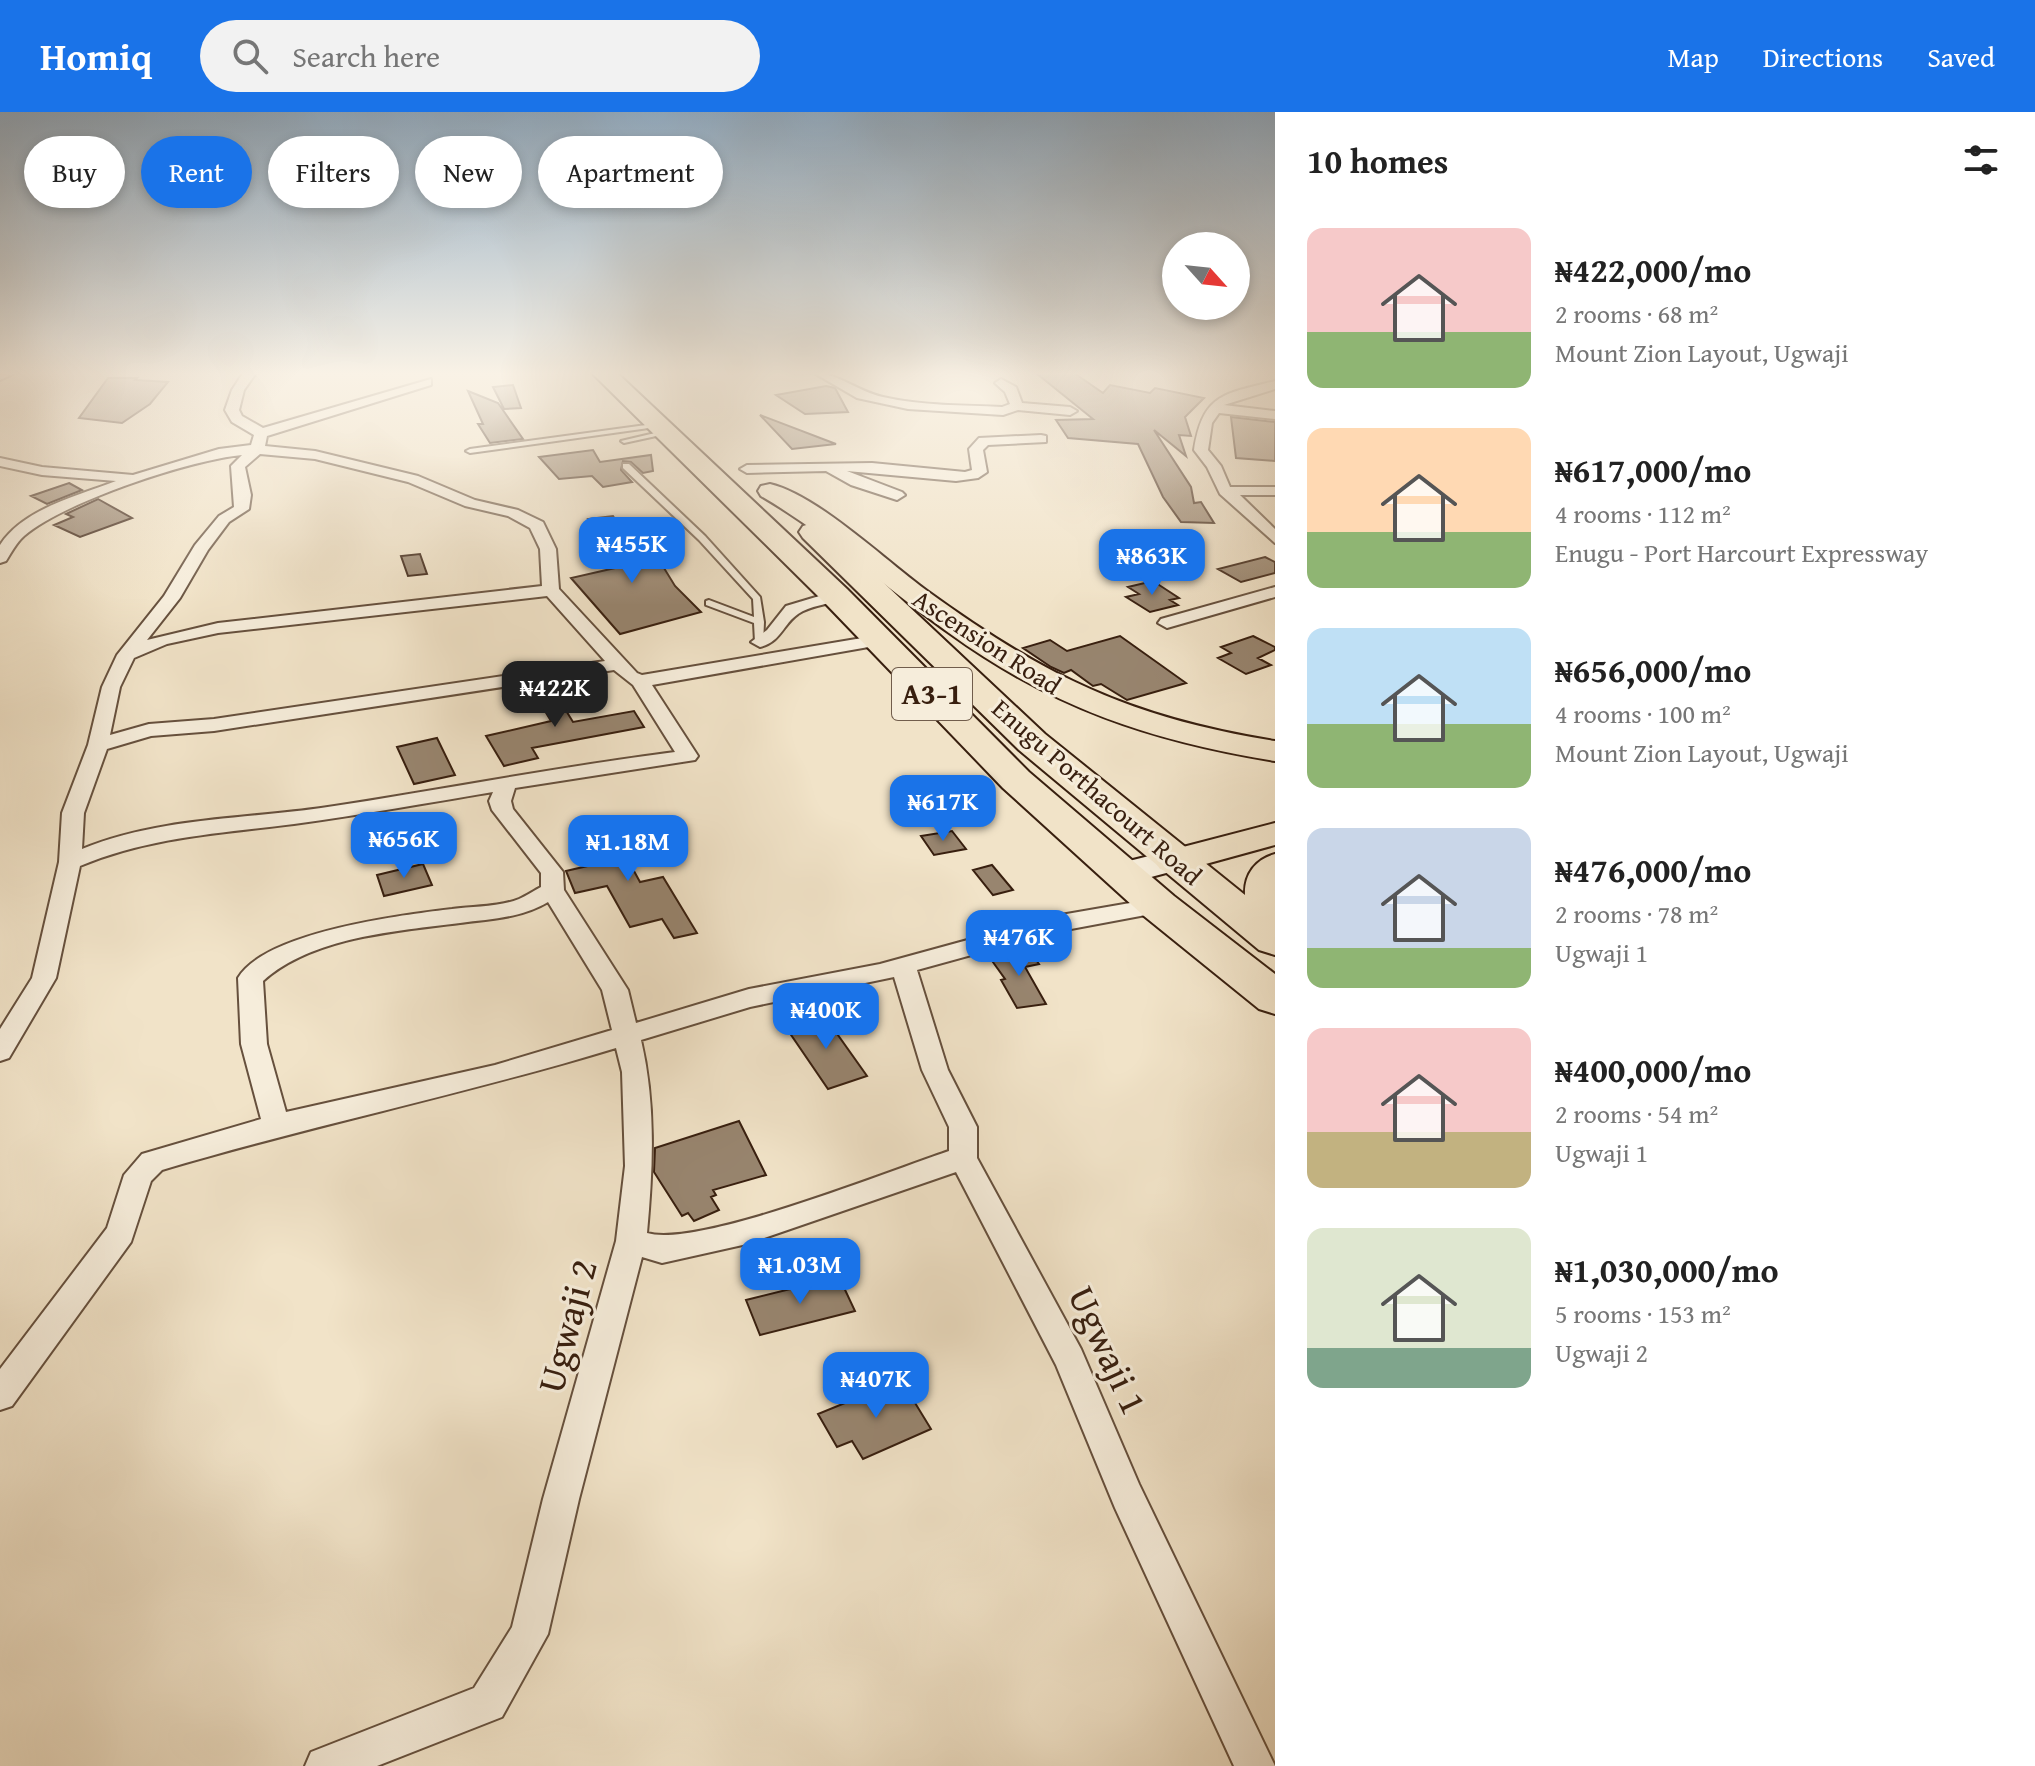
<!DOCTYPE html>
<meta charset="utf-8">
<style>
:root{--surface:#fff;--page:#f2f2f2;--text:#222;--muted:#767676;--accent:#1a73e8}
body{margin:0;font-family:"Gentium Book Plus",serif;background:var(--page);color:var(--text);height:100vh;display:flex;flex-direction:column;font-size:30px;white-space:nowrap}
*{box-sizing:border-box;margin:0}
p{font-size:26px;color:var(--muted)}
.icon{flex:none;width:44px;height:44px;fill:none;stroke:currentColor;stroke-width:2;stroke-linecap:round;stroke-linejoin:round}
.map{position:relative;flex:1;overflow:hidden}
.drawer{display:flex;flex-direction:column;background:var(--surface);width:760px}
.drawer>*{flex:none}
.hud{position:absolute;left:24px;top:24px;width:760px;height:72px;display:flex;gap:16px}
.needle{width:52px;rotate:117deg}
.fabs{position:absolute;left:1162px;top:120px;display:grid;gap:16px}
.fabs a{display:grid;place-items:center;width:88px;height:88px;border-radius:50%;background:var(--surface);box-shadow:0 4px 12px #0003;font-size:40px}
.price{position:absolute;translate:-50% -68px;padding:0 18px;border-radius:16px;background:var(--accent);color:#fff;font-size:26px;line-height:52px;filter:drop-shadow(0 2px 4px #0008)}
.price::after{content:'';position:absolute;left:50%;top:48px;width:24px;height:18px;margin-left:-12px;background:inherit;clip-path:polygon(0 0,100% 0,50% 100%)}
.price.active{background:#222;color:#fff}
ul{padding:0;list-style:none}
li{display:flex;align-items:center;gap:24px;height:200px;padding:0 32px}
li span{display:grid;place-items:center;flex:none;width:224px;height:160px;border-radius:16px;color:#555}
li>.icon{margin-inline-start:auto}
span .icon{width:96px;height:96px;fill:#fffc;stroke-width:1}
li b{font-size:34px}
h2{display:flex;justify-content:space-between;align-items:center;height:96px;padding:0 32px;font-size:34px}
.tag{padding:0 28px;border-radius:36px;background:var(--surface);box-shadow:0 4px 12px #0003;font-size:28px;line-height:72px}
.tag.active{background:var(--accent);color:#fff}
header{display:flex;align-items:center;gap:48px;box-sizing:border-box;height:112px;padding:0 40px;background:var(--accent);color:#fff}
header strong{font-size:38px}
nav{display:flex;gap:44px;margin-inline-start:auto;font-size:28px}
.search{width:560px;height:72px;background:var(--page);display:flex;align-items:center;gap:20px;box-sizing:border-box;padding:0 28px;border-radius:44px;color:var(--muted);font-size:30px}
main{display:flex;flex:1;min-height:0}
.map>svg:first-child{display:block}
.building{fill:#98856f;stroke:#381f0f;stroke-width:2}
.lines{fill:none;stroke-linecap:round;stroke-linejoin:round}
.lane-casing{stroke:#66503d;stroke-width:4}
.street-casing{stroke:#66503d;stroke-width:4}
.secondary-casing{stroke:#381f0f;stroke-width:4}
.primary-casing{stroke:#381f0f;stroke-width:4}
.highway-casing{stroke:#381f0f;stroke-width:4}
.lane{fill:#f6eddb;fill-rule:evenodd}
.street{fill:#f6eddb;fill-rule:evenodd}
.secondary{fill:#f6eddb;fill-rule:evenodd}
.primary{fill:#f1e3c8;fill-rule:evenodd}
.highway{fill:#f1e3c8;fill-rule:evenodd}
.labels{text-anchor:middle;stroke-width:6;stroke-linejoin:round;paint-order:stroke}
.far-street-label{font-size:26px;fill:#381f0f;stroke:#f6eddb}
.shield{fill:#f6eddb;stroke:#715d4c;stroke-width:2}
.shield-label{font-size:30px;font-weight:bold;fill:#381f0f}
.near-street-label{font-size:38px;fill:#381f0f;stroke:#f6eddb}
</style>
<header>
<strong>Homiq</strong>
<div class="search"><svg class="icon" aria-label="search" viewBox="0 0 24 24"><circle cx="10" cy="10" r="6"/><path d="M15 15l6 6"/></svg>Search here</div>
<nav><a>Map</a><a>Directions</a><a>Saved</a></nav>
</header>
<main>
<div class="map">
<svg width="1275" height="1654" viewBox="0 0 1275 1654">
<rect width="100%" height="100%" fill="#f1e3c8"/>
<filter id="stains"><feTurbulence type="fractalNoise" baseFrequency=".0025" numOctaves="4"/><feColorMatrix values="0 0 0 0 .2 0 0 0 0 .09 0 0 0 0 .02 0 0 0 .5 -.17"/></filter>
<radialGradient id="worn" r=".72"><stop offset=".6" stop-color="#630" stop-opacity="0"/><stop offset="1" stop-color="#630" stop-opacity=".3"/></radialGradient>
<path class="building" d="M1036,261H1074L1103,281L1110,273L1150,281L1155,276L1204,286L1185,305L1191,324L1179,323L1186,344L1154,318L1191,375L1194,391L1201,390L1214,411L1181,410L1163,385L1138,332L1068,326L1056,308L1093,307Z
M108,266H137L135,268L168,270L150,292L122,311L79,306Z
M513,273L521,296L504,297L493,275Z
M826,274L835,276L848,300L805,302L776,283Z
M468,279L498,291L523,327L490,331L478,312H483Z
M760,303L836,332L792,337Z
M1231,305L1275,310V349L1236,346Z
M593,338L600,350L651,343L653,359L643,361L631,350L623,349L621,358L632,370L603,375L592,364L559,367L539,345Z
M69,371L82,378L47,392L31,384Z
M98,387L132,406L80,425L54,413L73,405L66,402Z
M613,404L639,445L656,443L675,474L701,500L620,522L571,466L615,456L588,407Z
M420,442L427,462L408,464L401,444Z
M1265,445L1275,450V461L1241,470L1218,457Z
M1153,469L1179,486L1170,488L1178,493L1150,500L1126,485L1139,482L1128,475Z
M1120,524L1186,571L1127,588L1101,572L1093,574L1071,558L1064,561L1051,555L1023,536L1050,528L1067,539Z
M1253,524L1275,535V538L1258,546L1271,553L1246,562L1218,546L1231,541L1221,535Z
M549,571L573,610L634,599L644,615L532,636L538,646L504,654L486,624L551,609L530,574Z
M437,626L455,663L414,672L397,635Z
M623,713L638,735L623,739L640,770L663,765L697,821L674,826L662,807L630,815L607,774L575,781L566,759L596,752L578,725Z
M952,719L966,737L934,743L921,724Z
M423,752L432,773L384,784L377,763Z
M992,753L1013,778L993,783L973,758Z
M1028,837L1039,852L1025,855L1046,892L1017,896L1001,868L1005,867L990,846Z
M823,902L867,964L828,977L785,914Z
M739,1009L766,1063L713,1078L716,1083L711,1085L719,1098L694,1109L688,1101L682,1104L654,1060L655,1036Z
M839,1165L855,1199L760,1223L746,1188Z
M901,1268L931,1317L863,1347L852,1329L837,1335L818,1302Z"/>
<g class="lines">
<defs>
<path id="lane" d="M661,311L663,312V314L470,341L466,339L470,337Z
M668,318L671,320L670,321L624,331L621,329Z
M623,352H629L705,424L760,485L764,510L763,532L760,533L755,530L754,511L706,493V489L709,488L754,505L753,487L699,428L623,356Z"/>
<path id="street" d="M0,261H15L0,268Z
M243,261H256L244,278L239,298L242,304L263,316L431,267V273L267,324L265,334L315,339L418,364L475,388L518,398L543,410L556,437L559,477L637,561L642,563L880,523L889,528L880,533L652,573L698,644L695,648L515,676L511,689L513,697L563,760L564,778L628,878L636,911L749,877L880,852L1055,804L1159,786L1167,789L1171,794L1167,799L1055,820L917,858L948,958L977,1015V1046L1081,1237L1139,1372L1275,1654H1234L1115,1396L1056,1253L956,1060L747,1132L662,1151L642,1145L579,1387L548,1522L502,1605L377,1654H305L311,1640L474,1576L512,1515L543,1387L616,1129L625,1054L622,960L616,936C466,982 312,1013 162,1058L151,1069L131,1130L12,1294L0,1298V1257L107,1116L124,1063L142,1042L261,1007L241,932L238,866C265,820 401,803 452,797C473,794 499,795 519,787C526,784 533,779 541,775V761L492,698L489,689L493,680C427,691 361,703 294,712C222,721 149,725 80,754L56,866L9,946L0,949V917L32,866L59,750L62,701L88,633L102,575L117,543L164,484L195,433L219,404L234,395L231,354L242,343C189,348 64,390 24,424C16,431 11,441 6,449L0,451V433C23,397 77,384 116,369L42,363L0,354V346L42,355L133,363L219,337L251,333L254,323L232,310L225,298L232,278ZM260,342L315,347L408,370L465,394L508,404L530,416L540,437L542,474L218,511L147,528L180,486L208,438L229,410L249,397L251,383L245,355ZM547,484L605,549L214,607L149,612L110,623L120,575L134,546L167,532L218,521ZM614,558L633,573L675,640C556,655 441,678 321,696C243,707 157,706 82,737L84,701L107,637L151,624L214,619ZM548,790L602,878L612,918L495,953L286,1000L267,932L263,869C312,825 396,819 460,811C491,807 521,806 548,790ZM894,865L922,958L949,1015V1039C889,1059 698,1136 647,1121C653,1056 656,992 641,928L750,895Z
M814,261C838,261 859,280 883,285C922,294 963,293 1002,295L1010,292L1005,280L995,271L1001,267L1016,275L1022,291L1070,295L1077,299L1070,303L1018,298L1003,303L908,297L857,286Z
M1275,269V277L1224,293L1275,299V307L1219,301L1212,311L1208,338L1221,354L1230,375H1275V383H1240L1275,417V431L1220,382L1207,355L1194,338C1203,282 1223,282 1275,269Z
M1041,323L1046,324V330L988,333L983,338L987,360L978,366L956,369L847,359L902,380L905,383L897,388L851,373L826,359L747,361L740,357L747,353L872,351L965,360L972,358L969,337L979,326Z
M1275,475V485L1167,516L1158,511L1161,507Z
M836,479L842,480V488C829,492 809,494 798,502C783,512 781,530 760,535L751,530L767,518L786,494Z"/>
<path id="secondary" d="M1173,738L1185,742L1190,749L1185,756L1121,773L1109,770L1104,762L1109,754Z"/>
<path id="primary" d="M770,372C817,383 885,448 926,478C1044,564 1130,606 1275,629V649C1151,629 1051,595 949,521C886,476 828,423 761,384L758,379L761,374Z
M1275,711V733L1173,761L1160,757L1154,749L1160,741Z"/>
<path id="highway" d="M592,261H617L847,477L1029,660L1174,784L1275,862V902L1259,897L1144,804L1003,676L825,491Z
M813,411L823,414L1045,622L1245,783C1244,762 1256,747 1275,742V843L1259,838L1019,638L803,426L799,420L803,414Z"/>
</defs>
<use href="#lane" class="lane-casing"/>
<use href="#street" class="street-casing"/>
<use href="#secondary" class="secondary-casing"/>
<use href="#primary" class="primary-casing"/>
<use href="#highway" class="highway-casing"/>
<use href="#lane" class="lane"/>
<use href="#street" class="street"/>
<use href="#secondary" class="secondary"/>
<use href="#primary" class="primary"/>
<use href="#highway" class="highway"/>
</g>
<linearGradient id="sky" x2="0" y2="1"><stop stop-color="#92acc2"/><stop offset="0.53" stop-color="#f9f2e6"/><stop offset="1" stop-color="#f9f2e6" stop-opacity="0"/></linearGradient>
<rect width="1275" height="493" fill="url(#sky)"/>
<g class="labels">
<g class="far-street-label">
<text transform="translate(987 530) rotate(33)" y="9">Ascension Road</text>
<text transform="translate(1097 680) rotate(41)" y="9">Enugu Porthacourt Road</text>
</g>
<rect class="shield" x="892" y="556" width="80" height="52" rx="6"/>
<g class="shield-label">
<text x="932" y="592">A3-1</text>
</g>
<g class="near-street-label">
<text transform="translate(567 1214) rotate(-75)" y="13">Ugwaji 2</text>
<text transform="translate(1108 1238) rotate(65)" y="13">Ugwaji 1</text>
</g>
</g>
<rect width="100%" height="100%" filter="url(#stains)"/>
<rect width="100%" height="100%" fill="url(#worn)"/>
</svg>
<div class="fabs">
<a><svg class="needle" viewBox="-14 -14 28 28"><path d="M0-13l5 13h-10z" fill="#e53935"/><path d="M0 13l5-13h-10z" fill="#767676"/></svg></a>
</div>
<b class="price" style="left:632px;top:473px">₦455K</b>
<b class="price" style="left:1152px;top:485px">₦863K</b>
<b class="price active" style="left:555px;top:617px">₦422K</b>
<b class="price" style="left:943px;top:731px">₦617K</b>
<b class="price" style="left:404px;top:768px">₦656K</b>
<b class="price" style="left:628px;top:771px">₦1.18M</b>
<b class="price" style="left:1019px;top:866px">₦476K</b>
<b class="price" style="left:826px;top:939px">₦400K</b>
<b class="price" style="left:800px;top:1194px">₦1.03M</b>
<b class="price" style="left:876px;top:1308px">₦407K</b>
<div class="hud">
<a class="tag">Buy</a>
<a class="tag active">Rent</a>
<a class="tag">Filters</a>
<a class="tag">New</a>
<a class="tag">Apartment</a>
</div>
</div>
<section class="drawer">
<h2>10 homes<svg class="icon" aria-label="filters" viewBox="0 0 24 24"><path d="M4 7h16M4 17h16"/><circle cx="9" cy="7" r="2"/><circle cx="15" cy="17" r="2"/></svg></h2>
<ul>
<li><span style="background:linear-gradient(#f6c9c9 65%,#8fb573 0)"><svg class="icon" aria-label="home" viewBox="0 0 24 24"><path d="M3 11l9-7 9 7M6 9v11h12V9"/></svg></span><div><b>₦422,000/mo</b><p>2 rooms · 68 m²</p><p>Mount Zion Layout, Ugwaji</p></div></li>
<li><span style="background:linear-gradient(#ffd9b3 65%,#8fb573 0)"><svg class="icon" aria-label="home" viewBox="0 0 24 24"><path d="M3 11l9-7 9 7M6 9v11h12V9"/></svg></span><div><b>₦617,000/mo</b><p>4 rooms · 112 m²</p><p>Enugu - Port Harcourt Expressway</p></div></li>
<li><span style="background:linear-gradient(#bfe0f5 60%,#8fb573 0)"><svg class="icon" aria-label="home" viewBox="0 0 24 24"><path d="M3 11l9-7 9 7M6 9v11h12V9"/></svg></span><div><b>₦656,000/mo</b><p>4 rooms · 100 m²</p><p>Mount Zion Layout, Ugwaji</p></div></li>
<li><span style="background:linear-gradient(#c9d6e8 75%,#8fb573 0)"><svg class="icon" aria-label="home" viewBox="0 0 24 24"><path d="M3 11l9-7 9 7M6 9v11h12V9"/></svg></span><div><b>₦476,000/mo</b><p>2 rooms · 78 m²</p><p>Ugwaji 1</p></div></li>
<li><span style="background:linear-gradient(#f6c9c9 65%,#c2b280 0)"><svg class="icon" aria-label="home" viewBox="0 0 24 24"><path d="M3 11l9-7 9 7M6 9v11h12V9"/></svg></span><div><b>₦400,000/mo</b><p>2 rooms · 54 m²</p><p>Ugwaji 1</p></div></li>
<li><span style="background:linear-gradient(#dfe7d0 75%,#7fa58c 0)"><svg class="icon" aria-label="home" viewBox="0 0 24 24"><path d="M3 11l9-7 9 7M6 9v11h12V9"/></svg></span><div><b>₦1,030,000/mo</b><p>5 rooms · 153 m²</p><p>Ugwaji 2</p></div></li>
</ul>
</section>
</main>
